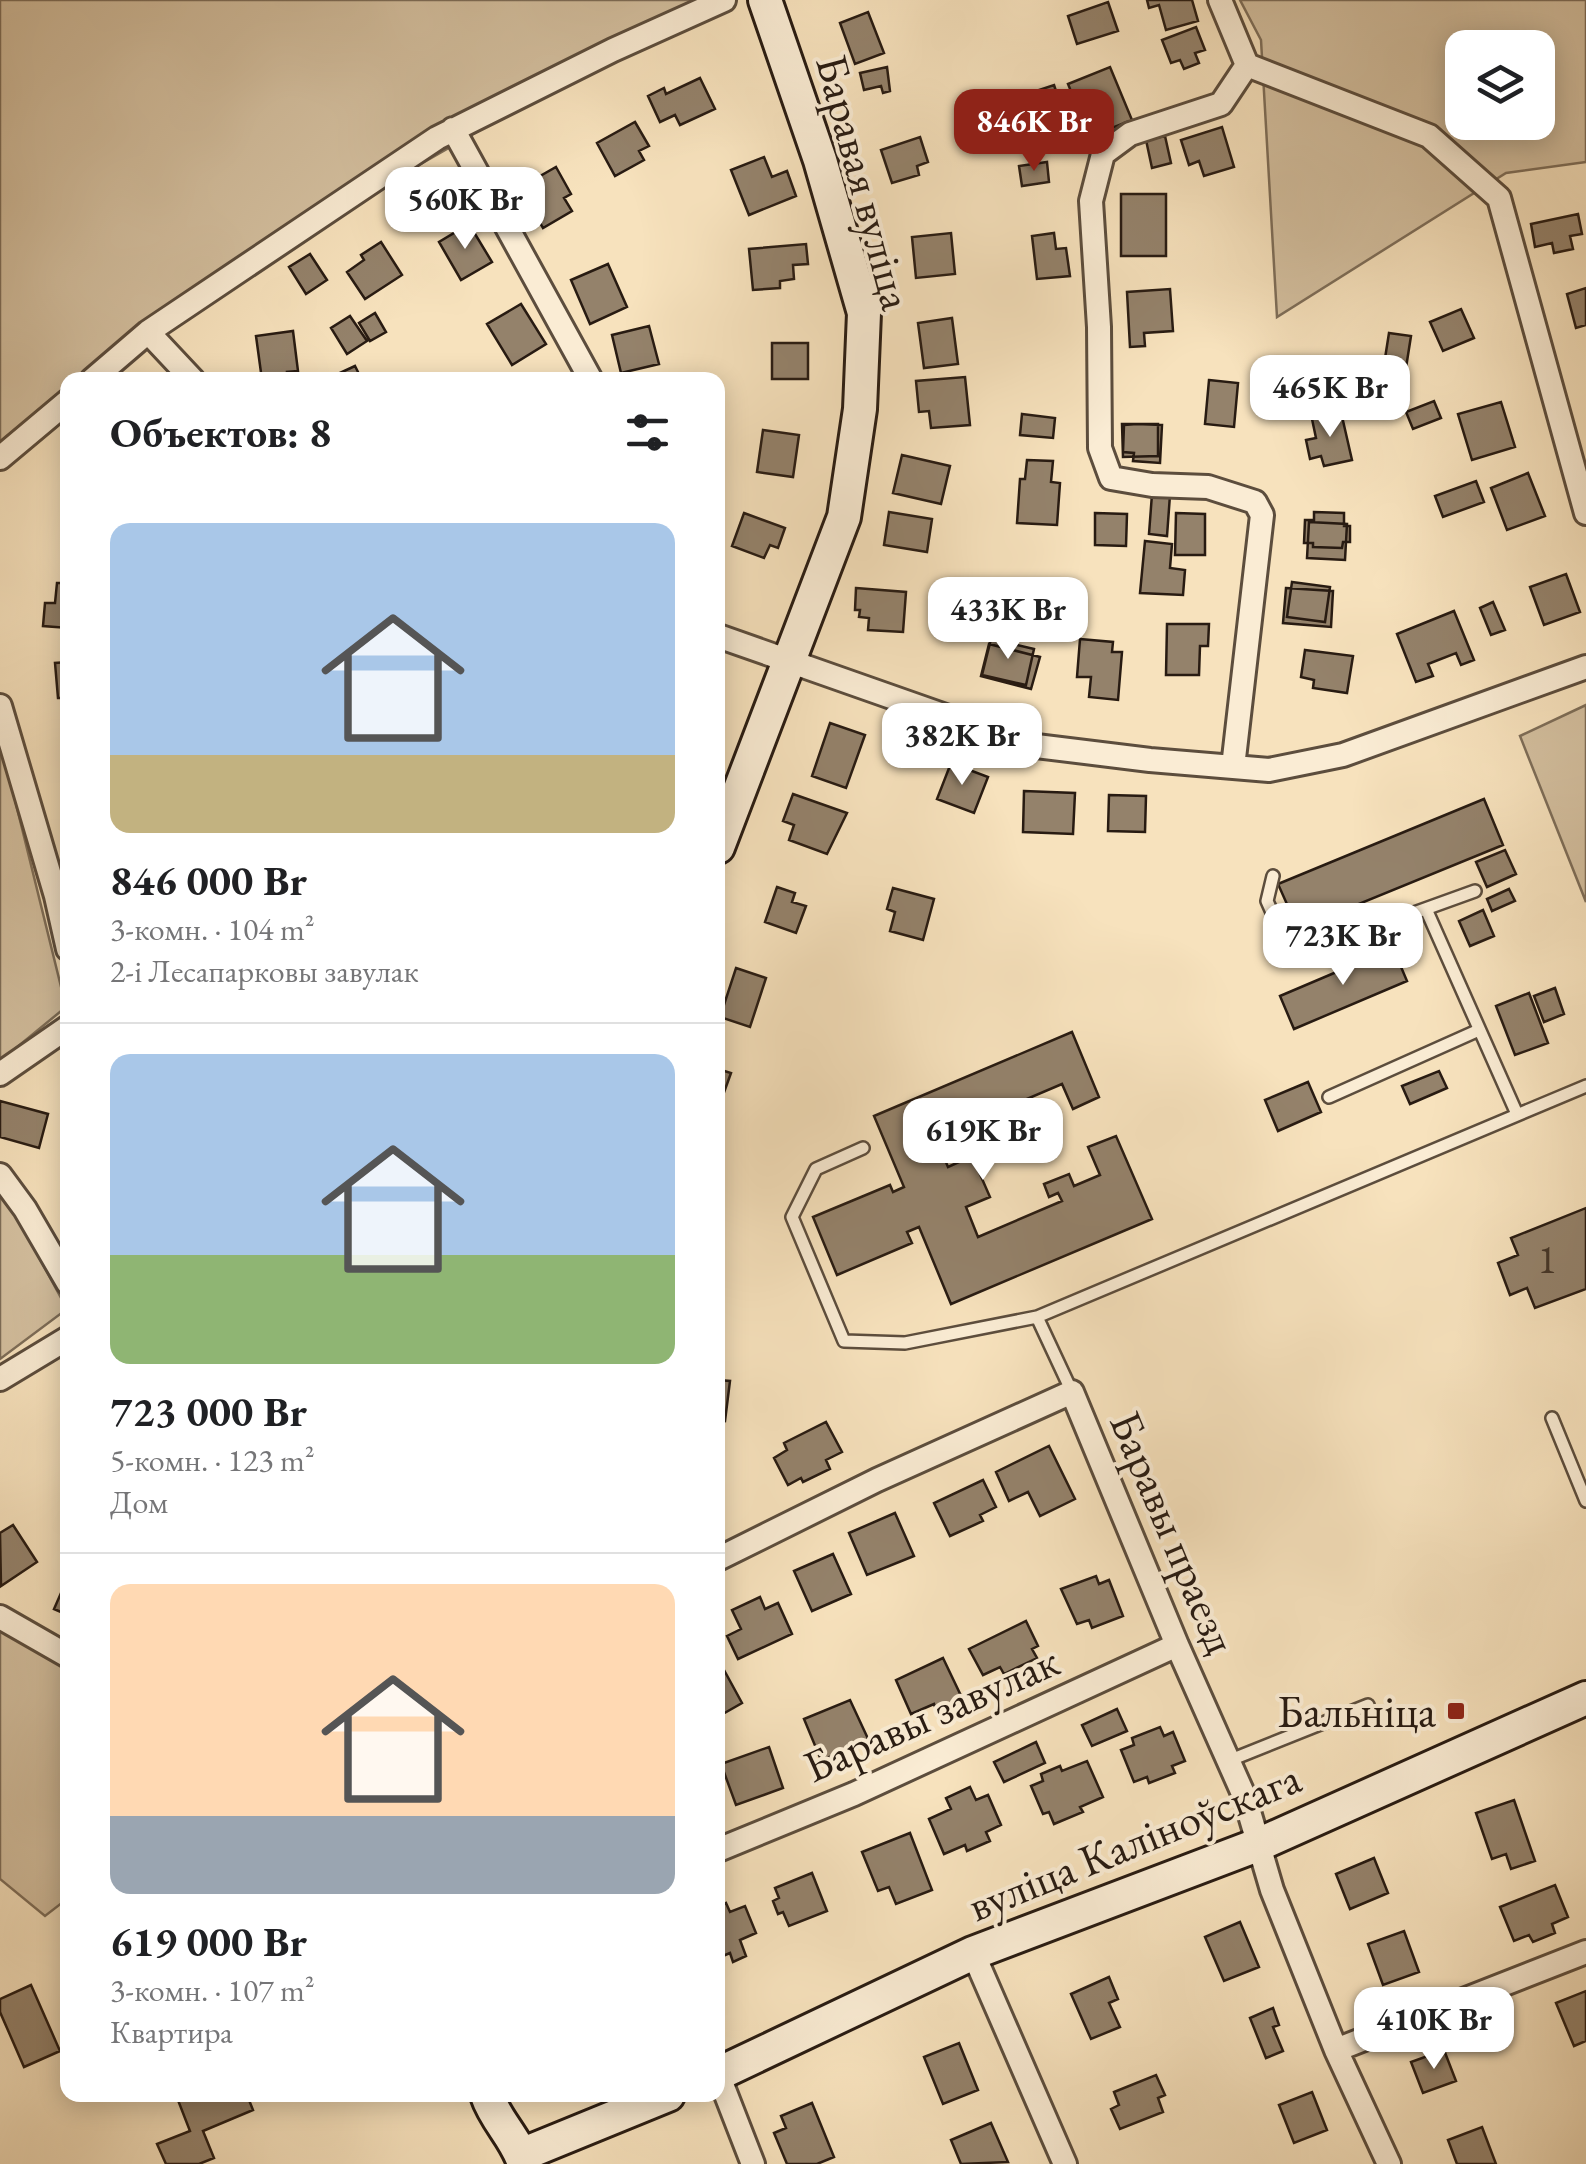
<!DOCTYPE html>
<html lang="ru">
<meta charset="utf-8">
<style>
:root{--surface:#fff;--page:#f2f2f2;--text:#202124;--muted:#757577;--line:#e0e0e0;--accent:#8f2418}
body{margin:0;font-family:"EB Garamond",serif;background:var(--page);color:var(--text);height:100vh;display:flex;flex-direction:column;font-size:38px;white-space:nowrap}
*{box-sizing:border-box;margin:0}
p{font-size:32px;color:var(--muted)}
.icon{flex:none;width:55px;height:55px;fill:none;stroke:currentColor;stroke-width:2;stroke-linecap:round;stroke-linejoin:round}
.map{position:relative;flex:1;overflow:hidden}
.drawer{position:absolute;left:60px;top:372px;width:665px;height:1730px;display:flex;flex-direction:column;background:var(--surface);border-radius:20px;box-shadow:0 5px 25px #0003}
.drawer>*{flex:none}
.buttons{position:absolute;left:1445px;top:30px;display:grid;gap:20px}
.buttons a{display:grid;place-items:center;width:110px;height:110px;border-radius:20px;background:var(--surface);box-shadow:0 5px 25px #0003;font-size:50px}
.price{position:absolute;translate:-50% -85px;padding:0 22px;border-radius:20px;background:#fff;color:#222;font-size:32px;line-height:65px;filter:drop-shadow(0 2px 5px #0008)}
.price::after{content:'';position:absolute;left:50%;top:60px;width:30px;height:22px;margin-left:-15px;background:inherit;clip-path:polygon(0 0,100% 0,50% 100%)}
.price.selected{background:var(--accent);color:#fff}
ul{padding:0;list-style:none}
li{display:grid;align-content:center;gap:20px;height:530px;padding:0 50px}
li+li{border-top:2px solid var(--line)}
li span{display:grid;place-items:center;height:310px;border-radius:20px;color:#555}
li>.icon{margin-inline-start:auto}
span .icon{width:180px;height:180px;fill:#fffc;stroke-width:1}
li b{font-size:42px}
h2{display:flex;justify-content:space-between;align-items:center;height:120px;padding:0 50px;font-size:42px}
.map>svg:first-child{display:block}
.green{fill:#d4c0a0;stroke:#7e6e59;stroke-width:2.5;fill-rule:evenodd}
.building{fill:#94826b;stroke:#281b12;stroke-width:2.5}
.lines{fill:none;stroke-linecap:round;stroke-linejoin:round}
.lane-casing{stroke:#5c4d3d;stroke-width:16}
.street-casing{stroke:#5c4d3d;stroke-width:28}
.secondary-casing{stroke:#281b12;stroke-width:38}
.lane{stroke:#faecd4;stroke-width:11}
.street{stroke:#faecd4;stroke-width:22}
.secondary{stroke:#faecd4;stroke-width:32}
.poi-dot{fill:#8f2418;stroke:#faecd4;stroke-width:4}
.labels{text-anchor:middle;stroke-width:8;stroke-linejoin:round;paint-order:stroke}
.number-label{font-size:40px;fill:#433528}
.street-label{font-size:45px;fill:#281b12;stroke:#faecd4}
.poi-label{font-size:45px;fill:#281b12;stroke:#faecd4;text-anchor:end}
</style>
<div class="map">
<svg width="1586" height="2164" viewBox="0 0 1586 2164">
<rect width="100%" height="100%" fill="#f7e2bd"/>
<filter id="stains"><feTurbulence type="fractalNoise" baseFrequency=".002" numOctaves="4"/><feColorMatrix values="0 0 0 0 .2 0 0 0 0 .09 0 0 0 0 .02 0 0 0 .5 -.17"/></filter>
<radialGradient id="worn" r=".72"><stop offset=".6" stop-color="#630" stop-opacity="0"/><stop offset="1" stop-color="#630" stop-opacity=".3"/></radialGradient>
<path class="green" d="M0,0H707L372,192L99,380H68L67,401L0,448Z
M1240,0H1586V162L1506,173L1277,317L1261,40ZM1462,48H1538V122H1462Z
M1586,705V902L1520,736Z
M0,739L66,1007L0,1061Z
M0,1185L67,1309L0,1359Z
M0,1619L67,1661V1899L45,1916L0,1879Z"/>
<path class="building" d="M1147,0H1192L1198,21L1166,30L1159,5L1149,8Z
M1108,2L1118,31L1077,44L1068,16Z
M868,12L884,53L855,64L840,23Z
M1196,27L1205,50L1195,53L1199,63L1184,69L1180,60L1171,63L1162,40Z
M887,67L890,91L883,93L881,86L864,90L860,73Z
M1110,67L1132,120L1107,130L1101,114L1093,117L1087,102L1077,106L1068,84Z
M700,78L715,109L680,125L675,115L660,122L648,96L664,88L666,94Z
M1054,85L1066,122L1021,136L1009,100Z
M635,122L649,146L639,151L644,160L615,176L597,143Z
M1222,127L1234,167L1204,176L1199,161L1189,165L1181,140Z
M1165,136L1171,163L1152,168L1146,140Z
M920,137L928,162L917,166L919,175L892,183L881,150Z
M764,157L772,177L787,171L796,196L749,215L731,170Z
M1047,162L1049,182L1022,186L1019,166Z
M556,167L571,194L564,198L572,211L543,228L535,214L529,217L514,191Z
M1121,194H1166V256H1121Z
M1578,214L1582,234L1570,236L1573,249L1554,253L1552,243L1535,247L1531,224Z
M469,224L492,262L461,280L439,242Z
M951,233L955,274L916,278L912,237Z
M1054,233L1056,249L1066,248L1070,276L1037,279L1032,236Z
M381,242L402,275L365,299L347,272L364,260L361,255Z
M806,244L808,264L793,265L794,279L780,281V288L753,290L749,249Z
M310,254L327,280L306,294L289,267Z
M608,264L627,307L590,324L571,280Z
M1586,288V325L1576,328L1567,294Z
M1170,289L1173,331L1144,333L1145,346L1130,347L1127,292Z
M521,304L546,344L512,365L487,324Z
M1461,309L1474,338L1443,351L1430,322Z
M375,313L386,332L370,341L359,323Z
M350,316L367,341L347,354L331,328Z
M952,318L958,364L924,368L918,323Z
M649,326L659,364L621,373L612,335Z
M293,331L298,371L287,372L288,380H262L256,336Z
M1389,333L1411,336L1405,374L1383,371Z
M772,343H808V379H772Z
M355,366L362,380H333L331,377Z
M965,377L970,425L931,428L929,411L919,412L916,381Z
M1209,380L1238,383L1234,427L1205,424Z
M1334,382L1370,384L1368,417L1333,416Z
M1434,401L1441,418L1413,429L1406,412Z
M1501,402L1515,447L1472,460L1458,414Z
M1341,412L1352,460L1324,466L1321,456L1310,459L1306,440L1316,438L1312,419Z
M1022,414L1055,418L1053,438L1020,435Z
M1122,424H1158V456L1123,457Z
M1137,424L1162,425L1160,463L1133,461L1134,453L1123,452L1124,425Z
M763,430L799,435L793,477L757,472Z
M902,455L950,466L941,504L893,493Z
M1027,460L1053,461L1051,482L1060,483L1057,525L1017,523L1020,479H1025Z
M1528,473L1545,516L1507,530L1491,488Z
M1476,481L1484,502L1443,517L1435,496Z
M1152,494L1170,495L1167,536L1149,534Z
M889,512L932,519L927,552L884,545Z
M1314,512L1344,513V526H1350V542H1343L1342,548L1313,547V543H1304L1305,520H1314Z
M744,513L785,528L778,548L770,545L764,558L732,546Z
M1095,513L1127,514L1126,546L1095,545Z
M1176,513L1205,514V555H1175Z
M1309,522L1347,524L1345,560L1307,558Z
M1145,541L1172,544L1170,568L1185,570L1183,595L1140,593Z
M1566,574L1580,612L1544,625L1530,587Z
M1292,582L1330,587L1325,622L1287,617Z
M57,583H68V628L43,626L45,603H55Z
M943,585L976,589L972,618L940,614Z
M856,588L906,592L903,632L868,630L869,618L859,617L860,610H855Z
M1286,588L1333,591L1331,627L1283,623Z
M1493,602L1505,630L1491,635L1480,608Z
M1454,611L1474,660L1461,665L1456,653L1428,664L1433,676L1416,682L1397,634Z
M1167,624H1209L1208,646H1200L1199,675H1166Z
M991,639L1034,649L1026,685L982,675Z
M1080,639L1113,642L1112,652H1122L1118,700L1089,697L1091,677H1077Z
M989,644L1040,657L1031,689L981,676Z
M1305,650L1353,656L1347,693L1313,688L1314,680L1301,677Z
M68,662V698H58L55,663Z
M830,723L865,735L846,788L812,776Z
M951,763L988,777L974,813L937,799Z
M1024,791L1075,793L1073,834L1023,832Z
M793,794L847,813L827,854L789,840L794,825L783,821Z
M1109,795L1146,796L1145,832L1108,831Z
M1484,799L1503,845L1298,929L1278,884Z
M1505,850L1516,874L1487,887L1476,862Z
M777,887L795,893L792,902L806,906L796,933L765,922Z
M893,888L934,899L923,940L890,931L895,912L887,909Z
M1509,889L1515,901L1492,911L1487,899Z
M1483,910L1494,936L1470,946L1459,921Z
M1393,948L1407,981L1294,1029L1280,996Z
M736,968L766,978L750,1027L720,1017Z
M1555,988L1564,1014L1544,1022L1534,996Z
M1529,993L1548,1043L1515,1055L1496,1006Z
M1072,1032L1099,1097L1073,1109L1062,1084L936,1138L948,1167L972,1156L990,1197L966,1207L978,1237L1062,1201L1058,1193L1049,1197L1044,1184L1069,1174L1074,1186L1100,1175L1088,1147L1116,1136L1152,1219L951,1304L919,1227L907,1232L912,1243L837,1275L813,1217L890,1185L893,1192L904,1187L874,1116Z
M718,1069L731,1073L718,1109Z
M1439,1071L1447,1088L1410,1104L1402,1086Z
M1308,1082L1321,1112L1278,1131L1265,1100Z
M0,1101L48,1114L39,1148L0,1137Z
M1586,1208V1289L1535,1308L1527,1288L1510,1295L1498,1263L1518,1255L1511,1238Z
M718,1380L730,1381L725,1421L718,1420Z
M826,1422L842,1452L826,1460L830,1469L803,1482L801,1478L788,1485L774,1458L787,1450L784,1443Z
M1049,1446L1075,1499L1040,1516L1028,1492L1009,1501L996,1472Z
M983,1480L996,1507L980,1515L983,1521L950,1536L934,1503Z
M895,1513L914,1556L867,1575L849,1533Z
M13,1525L37,1562L1,1586L0,1533Z
M833,1554L851,1594L812,1611L794,1571Z
M1096,1576L1099,1584L1109,1580L1123,1616L1092,1628L1089,1620L1077,1624L1061,1589Z
M68,1577V1615L54,1609Z
M760,1597L765,1609L778,1603L792,1634L738,1659L727,1636L741,1629L732,1610Z
M1026,1621L1038,1646L1032,1649L1037,1658L1004,1674L1000,1667L983,1675L969,1649Z
M943,1658L963,1700L937,1712L934,1704L911,1714L896,1680Z
M718,1659L742,1703L721,1715L718,1708Z
M850,1700L870,1743L821,1760L804,1719Z
M1117,1709L1127,1731L1092,1746L1082,1725Z
M1160,1727L1164,1736L1173,1732L1185,1761L1172,1766L1175,1773L1149,1783L1147,1777L1134,1782L1121,1750L1134,1745L1132,1738Z
M1036,1742L1045,1763L1004,1782L994,1762Z
M769,1747L783,1788L736,1805L721,1764Z
M1087,1761L1103,1797L1080,1807L1083,1812L1054,1824L1049,1812L1043,1814L1031,1786L1043,1781L1041,1774L1060,1766L1062,1771Z
M970,1787L976,1800L988,1795L1001,1825L986,1832L990,1841L967,1851L965,1845L944,1854L929,1819L951,1809L946,1798Z
M1514,1800L1535,1861L1511,1869L1506,1854L1492,1859L1476,1813Z
M910,1833L932,1890L896,1904L889,1887L878,1891L862,1852Z
M1374,1858L1388,1893L1350,1909L1336,1874Z
M812,1873L827,1911L789,1926L783,1912L778,1914L773,1901L779,1898L775,1888Z
M1555,1885L1568,1917L1552,1924L1555,1933L1533,1942L1529,1935L1514,1941L1500,1907Z
M726,1903L730,1912L745,1906L756,1933L740,1940L746,1956L733,1962L730,1953L718,1958V1907Z
M1240,1922L1259,1967L1224,1981L1205,1937Z
M1404,1931L1419,1972L1383,1985L1368,1944Z
M1109,1977L1118,1999L1109,2003L1120,2027L1091,2039L1071,1994Z
M31,1985L60,2051L24,2067L0,2012V1999Z
M1586,1991V2041L1574,2046L1556,2003Z
M1273,2008L1279,2025L1273,2027L1283,2051L1266,2058L1250,2018Z
M959,2043L978,2090L943,2104L924,2057Z
M1444,2050L1456,2081L1423,2093L1411,2062Z
M1156,2075L1165,2095L1158,2098L1163,2112L1120,2129L1111,2109L1119,2105L1114,2092Z
M1312,2092L1327,2130L1294,2143L1279,2105Z
M176,2095H247L253,2110L203,2131L214,2158L199,2164H166L157,2144L190,2131Z
M812,2103L834,2157L817,2164H787L774,2133L786,2128L781,2116Z
M991,2123L1008,2162L961,2164L951,2140Z
M1482,2127L1496,2164H1457L1448,2140Z"/>
<g class="lines">
<defs>
<path id="lane" d="M1273,876L1267,901L1292,957L1475,891
M1426,909L1517,1114
M1329,1097L1479,1030
M863,1148L816,1169L792,1217L844,1341L905,1343L1037,1317
M1072,1392L1037,1317L1586,1086
M1552,1418L1586,1501
M1228,1761L1368,1705"/>
<path id="street" d="M1220,0L1247,65L1429,136L1499,198L1586,513
M453,129L591,380
M148,332L193,380
M92,380L148,332L437,138L613,50L724,0
M0,458L68,401
M718,636L1028,745L1150,760L1269,770L1343,755L1586,667
M0,706L56,896L68,949
M1233,767L1262,515L1255,502L1208,487L1152,485L1111,478L1100,448L1099,327L1091,201L1103,154L1130,134L1221,104L1247,65
M0,1074L68,1027
M0,1175L25,1209L68,1283
M0,1379L68,1338
M718,1559L877,1480L1072,1392L1177,1645L1245,1798L1272,1890L1336,2050L1389,2164
M0,1617L68,1656
M718,1850L854,1794L1177,1645
M973,1953L1065,2164
M1336,2050L1586,1952
M718,2074L753,2164"/>
<path id="secondary" d="M718,847L844,517L860,409L864,313L820,160L765,0
M718,2074L973,1953L1260,1844L1586,1698
M487,2095C495,2120 517,2139 524,2164
M521,2155L668,2095"/>
</defs>
<use href="#lane" class="lane-casing"/>
<use href="#street" class="street-casing"/>
<use href="#secondary" class="secondary-casing"/>
<use href="#lane" class="lane"/>
<use href="#street" class="street"/>
<use href="#secondary" class="secondary"/>
</g>
<rect class="poi-dot" x="1446" y="1701" width="20" height="20" rx="5"/>
<g class="labels">
<g class="number-label">
<text x="1547" y="1273">1</text>
</g>
<g class="street-label">
<text transform="translate(865 182) rotate(75)" y="16">Баравая вуліца</text>
<text transform="translate(1174 1532) rotate(67)" y="16">Баравы праезд</text>
<text transform="translate(931 1713) rotate(-24)" y="16">Баравы завулак</text>
<text transform="translate(1134 1841) rotate(-22)" y="16">вуліца Каліноўскага</text>
</g>
<g class="poi-label">
<text x="1436" y="1727">Бальніца</text>
</g>
</g>
<rect width="100%" height="100%" filter="url(#stains)"/>
<rect width="100%" height="100%" fill="url(#worn)"/>
</svg>
<div class="buttons">
<a><svg class="icon" aria-label="layers" viewBox="0 0 24 24"><path d="M12 4l9 5-9 5-9-5zM3 14l9 5 9-5"/></svg></a>
</div>
<b class="price selected" style="left:1034px;top:174px">846K Br</b>
<b class="price" style="left:465px;top:252px">560K Br</b>
<b class="price" style="left:1330px;top:440px">465K Br</b>
<b class="price" style="left:1008px;top:662px">433K Br</b>
<b class="price" style="left:962px;top:788px">382K Br</b>
<b class="price" style="left:1343px;top:988px">723K Br</b>
<b class="price" style="left:983px;top:1183px">619K Br</b>
<b class="price" style="left:1434px;top:2072px">410K Br</b>
<section class="drawer">
<h2>Объектов: 8<svg class="icon" aria-label="filters" viewBox="0 0 24 24"><path d="M4 7h16M4 17h16"/><circle cx="9" cy="7" r="2"/><circle cx="15" cy="17" r="2"/></svg></h2>
<ul>
<li><span style="background:linear-gradient(#a9c7e8 75%,#c2b280 0)"><svg class="icon" aria-label="home" viewBox="0 0 24 24"><path d="M3 11l9-7 9 7M6 9v11h12V9"/></svg></span><div><b>846 000 Br</b><p>3-комн. · 104 m²</p><p>2-і Лесапарковы завулак</p></div></li>
<li><span style="background:linear-gradient(#a9c7e8 65%,#8fb573 0)"><svg class="icon" aria-label="home" viewBox="0 0 24 24"><path d="M3 11l9-7 9 7M6 9v11h12V9"/></svg></span><div><b>723 000 Br</b><p>5-комн. · 123 m²</p><p>Дом</p></div></li>
<li><span style="background:linear-gradient(#ffd9b3 75%,#9aa5b1 0)"><svg class="icon" aria-label="home" viewBox="0 0 24 24"><path d="M3 11l9-7 9 7M6 9v11h12V9"/></svg></span><div><b>619 000 Br</b><p>3-комн. · 107 m²</p><p>Квартира</p></div></li>
</ul>
</section>
</div>
